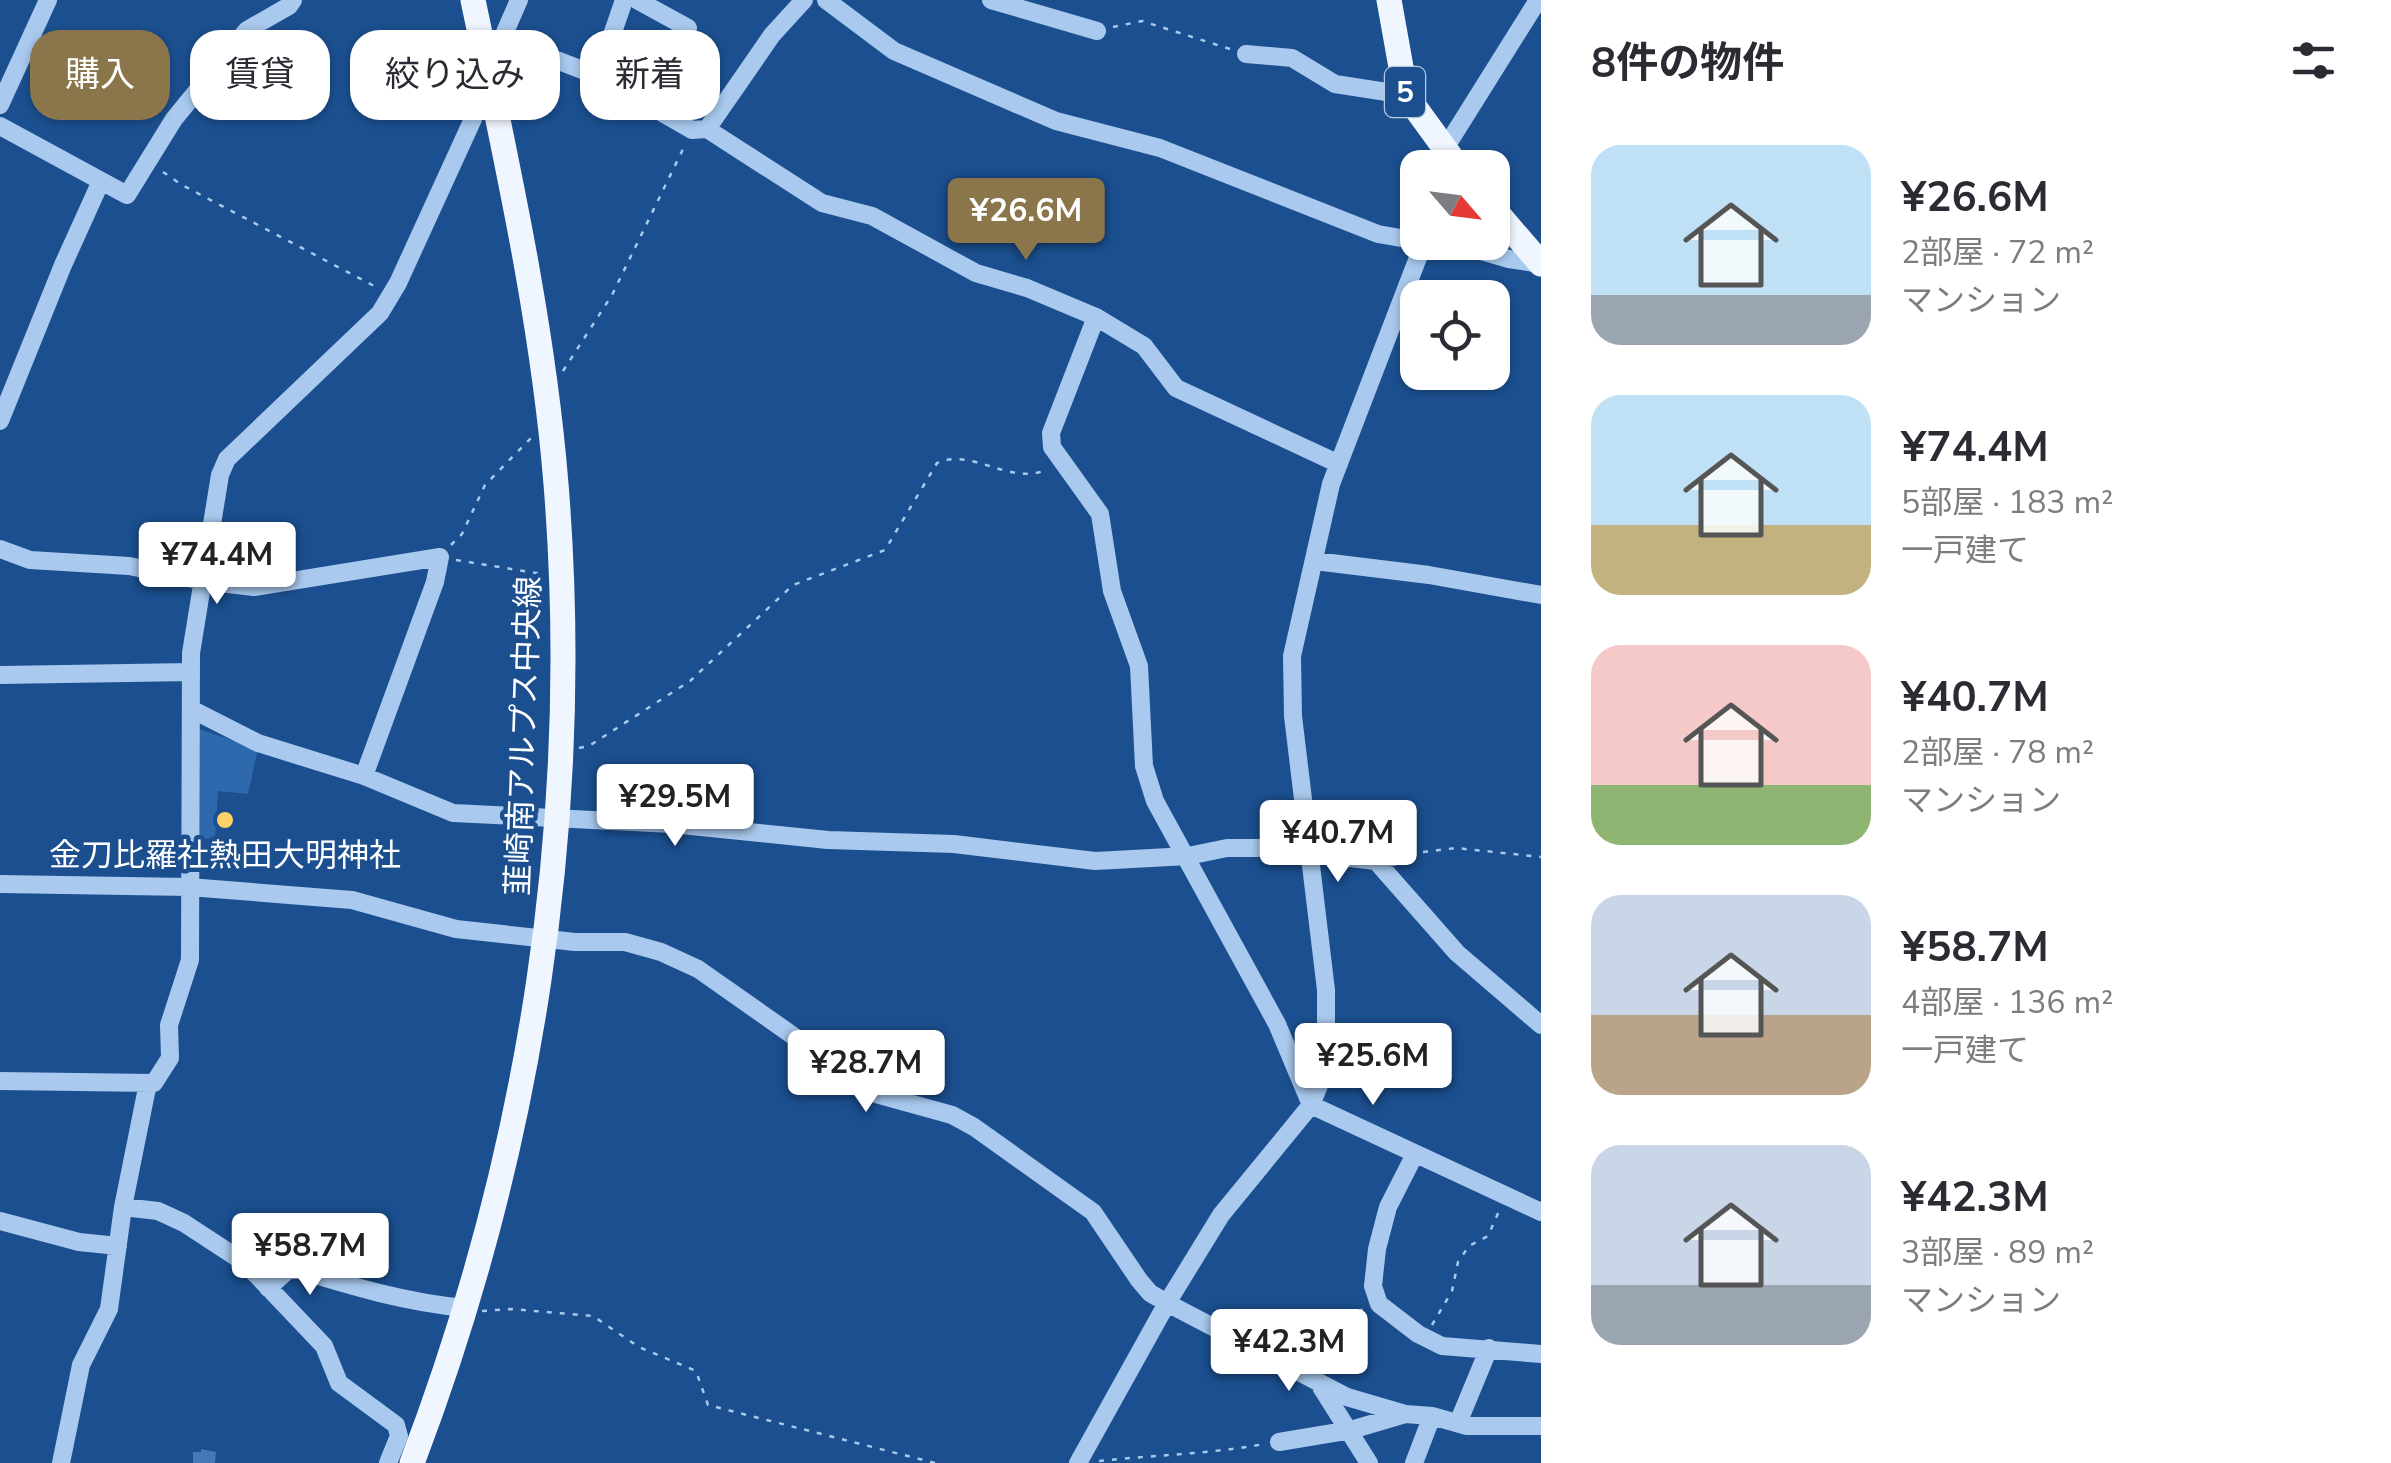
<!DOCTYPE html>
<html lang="ja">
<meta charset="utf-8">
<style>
:root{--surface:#fff;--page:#f2f2f3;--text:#2b2b33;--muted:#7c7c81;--accent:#8a764a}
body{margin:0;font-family:"Nunito Sans","Noto Sans JP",sans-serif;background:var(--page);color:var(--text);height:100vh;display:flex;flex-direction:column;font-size:38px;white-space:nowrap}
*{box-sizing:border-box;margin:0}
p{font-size:32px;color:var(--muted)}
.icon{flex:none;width:55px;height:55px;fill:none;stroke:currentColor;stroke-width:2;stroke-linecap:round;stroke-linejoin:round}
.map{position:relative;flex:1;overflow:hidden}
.sheet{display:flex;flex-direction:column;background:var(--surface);width:850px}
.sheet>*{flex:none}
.banner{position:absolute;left:30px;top:30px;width:950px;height:90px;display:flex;gap:20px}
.needle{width:65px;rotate:118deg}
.fabs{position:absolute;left:1400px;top:150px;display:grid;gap:20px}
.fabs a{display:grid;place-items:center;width:110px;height:110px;border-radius:20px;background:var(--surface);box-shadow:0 2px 8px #0004;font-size:50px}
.price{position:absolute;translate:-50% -85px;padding:0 22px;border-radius:10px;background:#fff;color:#222;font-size:32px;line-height:65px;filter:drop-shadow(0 2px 5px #0008)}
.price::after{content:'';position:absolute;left:50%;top:60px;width:30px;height:22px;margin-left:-15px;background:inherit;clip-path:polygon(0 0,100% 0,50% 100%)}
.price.on{background:var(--accent);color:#fff}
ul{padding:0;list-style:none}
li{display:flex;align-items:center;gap:30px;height:250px;padding:0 50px}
li span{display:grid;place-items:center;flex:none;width:280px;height:200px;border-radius:30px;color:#555}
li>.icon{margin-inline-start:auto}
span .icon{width:120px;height:120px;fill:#fffc;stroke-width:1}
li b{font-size:42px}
h2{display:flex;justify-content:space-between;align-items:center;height:120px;padding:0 50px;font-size:42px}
.pill{padding:0 35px;border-radius:30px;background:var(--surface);box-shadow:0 2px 8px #0004;font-size:35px;line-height:90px}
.pill.on{background:var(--accent);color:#fff}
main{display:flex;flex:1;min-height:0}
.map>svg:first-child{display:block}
.green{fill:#2e69ad}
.building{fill:#4478b7}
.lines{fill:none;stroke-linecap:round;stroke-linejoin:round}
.path{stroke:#a9c9ee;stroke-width:2.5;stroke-dasharray:5 8;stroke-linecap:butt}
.minor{stroke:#a9c9ee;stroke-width:18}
.major{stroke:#f0f6ff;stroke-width:25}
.poi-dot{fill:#ffd166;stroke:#1b4f8f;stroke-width:4}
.labels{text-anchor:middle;stroke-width:9;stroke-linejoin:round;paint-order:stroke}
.shield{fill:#1b4f8f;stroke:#bbcadd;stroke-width:2.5}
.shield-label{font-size:30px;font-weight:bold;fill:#fff}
.street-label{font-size:32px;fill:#fff;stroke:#1b4f8f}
.poi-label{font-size:32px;fill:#fff;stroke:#1b4f8f}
</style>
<main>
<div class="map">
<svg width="1541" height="1463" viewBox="0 0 1541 1463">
<rect width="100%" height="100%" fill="#1b4f8f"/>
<path class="green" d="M199,729L258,749L248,794L218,791L215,839L193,838Z"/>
<path class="building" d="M201,1449L216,1452L215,1463H193V1452H201Z"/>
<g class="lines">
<path class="path" d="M1113,27L1142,21L1230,49
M163,172L182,185L376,287
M563,371L612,295L685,145
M451,545L462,534L485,485L532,437
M456,560L542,574
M579,748L589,746L690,681L793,585L885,550L937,463C972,447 1011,487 1048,469
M1423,852L1456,848L1541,857
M482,1311L511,1309L593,1316L639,1347L696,1371L708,1405L935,1463
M1432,1325L1452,1291L1458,1262L1469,1246L1488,1236L1499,1211
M1318,1362L1343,1324L1364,1308
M1099,1461C1154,1455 1210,1454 1264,1444"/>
<path class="minor" d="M637,0L688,28
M826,0L894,51L1056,121L1160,148L1378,234L1418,241
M991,0L1097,31
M502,39L598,76L692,130L707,129L822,203L872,216L976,273L1027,288L1096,317L1144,346L1176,388L1339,464
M1246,54L1292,58L1335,84L1406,95
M598,76L624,0
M0,105L48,0
M0,126L127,195L174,119L247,30L289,6L293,0
M707,129L772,35L804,0
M1437,168L1444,150L1538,0
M1450,242L1509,259L1541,264
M1096,317L1051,433L1052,447L1100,514L1112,591L1139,666L1144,766L1155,801L1277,1024L1311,1105L1541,1212
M0,421L63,265L101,181
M0,549L30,560L129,566L203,581L254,587L440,557L435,582L364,776
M1315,561L1429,575L1541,595
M0,675L191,672
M191,709L258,743L364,776L453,813L672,824L828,840L954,844L1095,861L1188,856L1227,848H1261L1376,861L1457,953L1541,1025
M1376,861L1405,854
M0,884L189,887L352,900L456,929L575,942H625L661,952L698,969L876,1094L952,1115L974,1127L1093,1212L1139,1280L1150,1293L1167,1303L1347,1397L1405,1414L1432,1416L1467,1426H1541
M0,1081L154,1083L170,1058L169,1025L190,960L191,653L220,475L227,459L380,313L398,283L473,119L464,68L502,39L519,0
M1415,1154L1388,1207L1377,1249L1373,1286L1379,1304L1418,1334L1442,1346L1541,1354
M123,1207L158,1211L184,1223L245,1263L324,1346L339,1383L396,1425L399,1436L388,1463
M0,1221L79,1242L118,1246
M268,1288L287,1271L295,1269C351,1286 407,1303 466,1308
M1321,1387L1369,1463
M1458,1423L1489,1348
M1279,1442L1351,1430L1405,1414
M61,1463L81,1365L109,1309L123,1207L148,1083
M1078,1463L1167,1303L1221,1215L1311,1105L1326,1068V990L1293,716L1292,656L1331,484L1424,242
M1414,1463L1432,1416"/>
<path class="major" d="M1389,0L1406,95L1459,168
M1492,207L1541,264
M412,1463C531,1151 583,817 556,484C543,322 506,159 473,0"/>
</g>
<circle class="poi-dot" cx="225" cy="820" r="10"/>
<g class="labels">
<rect class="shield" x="1385" y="67" width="40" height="50" rx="8"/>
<g class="shield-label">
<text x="1405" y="102">5</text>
</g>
<g class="street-label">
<text transform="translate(523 736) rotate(-88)" y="11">韮崎南アルプス中央線</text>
</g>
<g class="poi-label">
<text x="225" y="866">金刀比羅社熱田大明神社</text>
</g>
</g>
</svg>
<div class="fabs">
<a><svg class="needle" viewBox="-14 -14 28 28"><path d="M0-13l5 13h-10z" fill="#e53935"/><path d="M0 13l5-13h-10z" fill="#7c7c81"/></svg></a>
<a><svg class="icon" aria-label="locate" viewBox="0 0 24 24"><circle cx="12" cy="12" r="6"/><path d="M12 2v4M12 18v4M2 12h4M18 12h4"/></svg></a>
</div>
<b class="price on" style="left:1026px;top:263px">¥26.6M</b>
<b class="price" style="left:217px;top:607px">¥74.4M</b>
<b class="price" style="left:675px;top:849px">¥29.5M</b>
<b class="price" style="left:1338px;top:885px">¥40.7M</b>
<b class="price" style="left:1373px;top:1108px">¥25.6M</b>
<b class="price" style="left:866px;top:1115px">¥28.7M</b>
<b class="price" style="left:310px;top:1298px">¥58.7M</b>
<b class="price" style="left:1289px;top:1394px">¥42.3M</b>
<div class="banner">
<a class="pill on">購入</a>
<a class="pill">賃貸</a>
<a class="pill">絞り込み</a>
<a class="pill">新着</a>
</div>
</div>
<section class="sheet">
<h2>8件の物件<svg class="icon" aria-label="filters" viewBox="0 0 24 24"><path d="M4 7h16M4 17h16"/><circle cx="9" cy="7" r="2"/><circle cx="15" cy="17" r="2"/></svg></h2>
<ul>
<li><span style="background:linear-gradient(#bfe0f5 75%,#9aa5b1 0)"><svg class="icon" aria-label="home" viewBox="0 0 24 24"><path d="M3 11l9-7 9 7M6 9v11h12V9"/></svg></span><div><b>¥26.6M</b><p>2部屋 · 72 m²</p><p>マンション</p></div></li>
<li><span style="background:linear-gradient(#bfe0f5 65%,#c2b280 0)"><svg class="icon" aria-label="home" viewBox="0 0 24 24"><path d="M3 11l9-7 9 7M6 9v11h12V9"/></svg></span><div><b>¥74.4M</b><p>5部屋 · 183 m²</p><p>一戸建て</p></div></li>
<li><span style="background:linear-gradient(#f6c9c9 70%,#8fb573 0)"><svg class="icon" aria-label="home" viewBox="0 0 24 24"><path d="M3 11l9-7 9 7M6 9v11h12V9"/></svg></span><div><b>¥40.7M</b><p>2部屋 · 78 m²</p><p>マンション</p></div></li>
<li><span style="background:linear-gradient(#c9d6e8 60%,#b9a48a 0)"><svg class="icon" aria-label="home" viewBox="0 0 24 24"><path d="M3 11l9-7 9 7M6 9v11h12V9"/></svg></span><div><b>¥58.7M</b><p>4部屋 · 136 m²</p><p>一戸建て</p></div></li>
<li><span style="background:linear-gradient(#c9d6e8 70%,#9aa5b1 0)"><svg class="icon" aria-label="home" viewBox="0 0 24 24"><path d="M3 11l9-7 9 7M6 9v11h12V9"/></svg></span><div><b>¥42.3M</b><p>3部屋 · 89 m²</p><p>マンション</p></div></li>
</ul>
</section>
</main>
